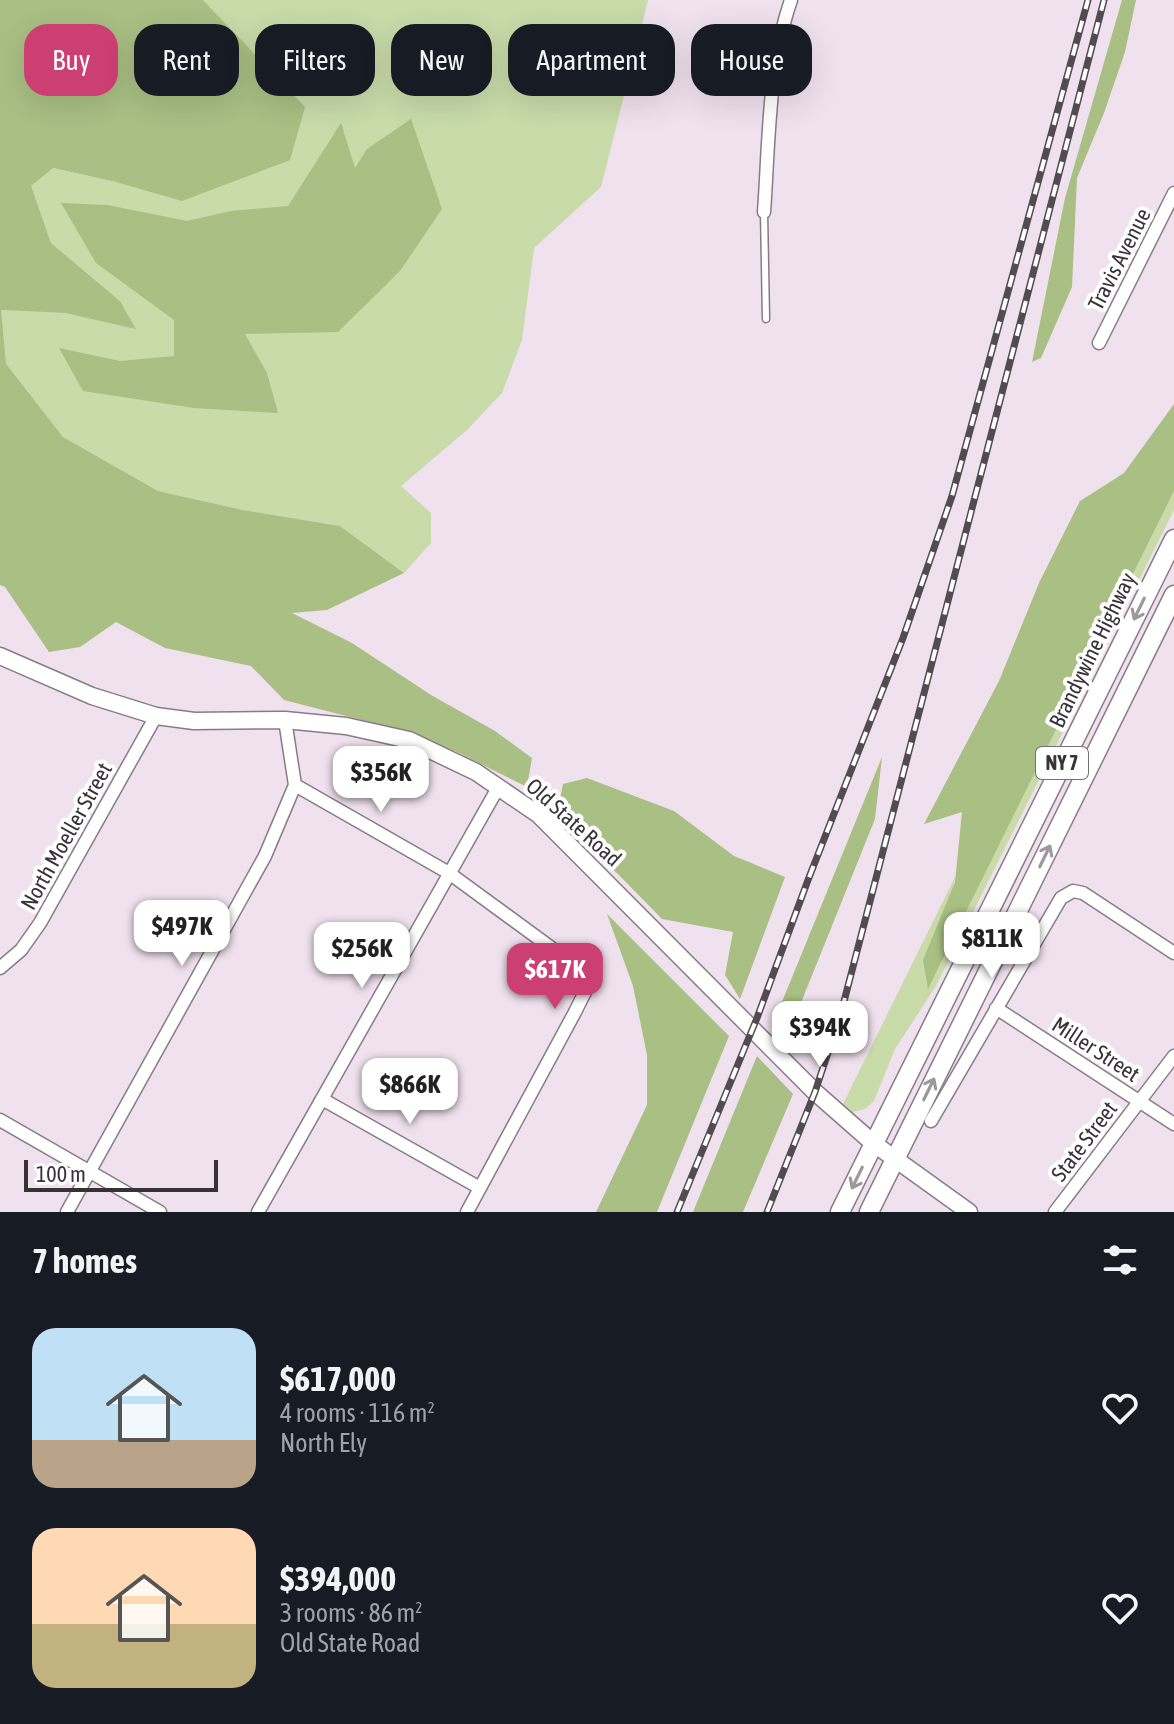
<!DOCTYPE html>
<meta charset="utf-8">
<style>
:root{--surface:#171b24;--page:#242831;--text:#f1f3f6;--muted:#9ea1a6;--accent:#cb3f73}
body{margin:0;font-family:"Asap Condensed",sans-serif;background:var(--page);color:var(--text);height:100vh;display:flex;flex-direction:column;font-size:30px;white-space:nowrap}
*{box-sizing:border-box;margin:0}
p{font-size:26px;color:var(--muted)}
.icon{flex:none;width:44px;height:44px;fill:none;stroke:currentColor;stroke-width:2;stroke-linecap:round;stroke-linejoin:round}
.map{position:relative;height:1212px;overflow:hidden}
.panel{display:flex;flex-direction:column;background:var(--surface);flex:1}
.panel>*{flex:none}
.hud{position:absolute;left:24px;top:24px;width:1126px;height:72px;display:flex;gap:16px}
.scale{position:absolute;left:24px;bottom:20px;width:194px;box-sizing:border-box;padding-left:8px;border:4px solid #383237;border-top:0;font-size:22px;line-height:28px;white-space:nowrap;color:#383237;-webkit-text-stroke:6px #fff;paint-order:stroke}
.price{position:absolute;translate:-50% -68px;padding:0 18px;border-radius:16px;background:#fff;color:#222;font-size:26px;line-height:52px;filter:drop-shadow(0 2px 4px #0008)}
.price::after{content:'';position:absolute;left:50%;top:48px;width:24px;height:18px;margin-left:-12px;background:inherit;clip-path:polygon(0 0,100% 0,50% 100%)}
.price.selected{background:var(--accent);color:#fff}
ul{padding:0;list-style:none}
li{display:flex;align-items:center;gap:24px;height:200px;padding:0 32px}
li span{display:grid;place-items:center;flex:none;width:224px;height:160px;border-radius:24px;color:#555}
li>.icon{margin-inline-start:auto}
span .icon{width:96px;height:96px;fill:#fffc;stroke-width:1}
li b{font-size:34px}
h2{display:flex;justify-content:space-between;align-items:center;height:96px;padding:0 32px;font-size:34px}
.pill{padding:0 28px;border-radius:24px;background:var(--surface);box-shadow:0 8px 32px #0002;font-size:28px;line-height:72px}
.pill.selected{background:var(--accent);color:#fff}
.map>svg:first-child{display:block}
.green{fill:#c8dba9}
.forest{fill:#a9bf83}
.lines{fill:none;stroke-linecap:round;stroke-linejoin:round}
.lane-casing{stroke:#887b87;stroke-width:9}
.street-casing{stroke:#887b87;stroke-width:15}
.secondary-casing{stroke:#887b87;stroke-width:19}
.primary-casing{stroke:#887b87;stroke-width:21}
.lane{stroke:#fff;stroke-width:6}
.street{stroke:#fff;stroke-width:12}
.secondary{stroke:#fff;stroke-width:16}
.primary{stroke:#fff;stroke-width:18}
.rail-casing{stroke:#524b51;stroke-width:7}
.rail{stroke:#fff;stroke-width:4;stroke-dasharray:12;stroke-linecap:butt}
.oneway{stroke:#9c989b}
.labels{text-anchor:middle;stroke-width:8;stroke-linejoin:round;paint-order:stroke}
.shield{fill:#fff;stroke:#747073;stroke-width:2}
.shield-label{font-size:20px;font-weight:bold;fill:#383237}
.street-label{font-size:22px;fill:#383237;stroke:#fff}
</style>
<div class="map">
<svg width="1174" height="1212" viewBox="0 0 1174 1212">
<rect width="100%" height="100%" fill="#f0e1ee"/>
<path class="green" d="M203,0H648L601,187L534,248L522,340L502,393L467,430L401,486L431,513V543L404,573L340,526L243,510L158,491L63,437L5,364L0,310L65,313L135,328L120,301L51,243L30,186L53,168L116,182L304,107Z
M1174,491V510L936,986L895,1049L874,1101L865,1109L852,1112L843,1104L956,875L929,987Z"/>
<path class="forest" d="M0,0H203L305,107L290,160L182,201L116,182L53,168L31,186L51,243L120,301L136,329L65,313L1,310L6,364L63,437L158,491L243,510L340,526L404,573L327,610L292,613L352,643L431,695L495,731L532,758L527,787L457,752L385,726L284,700L251,666L165,648L116,622L80,647L49,652L5,587L0,585Z
M1122,0H1136L1125,52L1104,113L1077,178L1072,287L1041,358L1032,362L1065,198Z
M411,119L442,209L400,271L338,332L245,334L267,373L278,413L194,408L83,391L59,348L120,361L174,356V320L96,263L61,203L107,205L187,221L231,211L288,206L341,123L355,168L367,149Z
M1174,404V491L928,989L923,960L955,882L962,812L924,824L999,681L1039,583L1080,501L1124,473Z
M882,757L875,819L790,1030L775,1019Z
M587,778L674,811L734,856L785,877L740,999L725,975L733,932L662,919L618,874L556,820L563,784Z
M607,914L729,1036L657,1212H596L647,1105V1055L633,986Z
M757,1056L793,1094L743,1212H693Z"/>
<g class="lines">
<defs>
<path id="lane" d="M764,212L766,319"/>
<path id="street" d="M764,212C769,143 768,66 791,0
M1099,343L1174,193
M295,785L449,873L557,952L585,978L586,990L575,1012L467,1212
M0,968L21,950L40,923L156,716
M996,1008L1174,1124
M322,1099L480,1188
M0,1120L160,1212
M931,1121L1061,898L1073,891L1083,893L1174,953
M67,1212L265,856L295,785L285,720
M258,1212L499,786
M1055,1212L1174,1056"/>
<path id="secondary" d="M0,656L92,696L156,716L194,721L285,720L346,726L409,740L476,772L539,815L815,1092L873,1143L969,1212"/>
<path id="primary" d="M840,1212L1174,539
M869,1212L1174,595"/>
</defs>
<use href="#lane" class="lane-casing"/>
<use href="#street" class="street-casing"/>
<use href="#secondary" class="secondary-casing"/>
<use href="#primary" class="primary-casing"/>
<use href="#lane" class="lane"/>
<use href="#street" class="street"/>
<use href="#secondary" class="secondary"/>
<use href="#primary" class="primary"/>
<defs>
<path id="rail" d="M677,1212L757,1018L808,880L903,638L952,496L1088,0
M767,1212L815,1092L841,1013L1104,0"/>
</defs>
<use href="#rail" class="rail-casing"/>
<use href="#rail" class="rail"/>
</g>
<defs><path id="oneway-shaft" d="M-6 0H5M1.5-3L5.5 0L1.5 3" fill="none" stroke-width="1.6" stroke-linecap="round" stroke-linejoin="round" transform="scale(2)"/></defs>
<g class="oneway">
<use href="#oneway-shaft" transform="translate(1139 609) rotate(116)"/>
<use href="#oneway-shaft" transform="translate(1045 856) rotate(-64)"/>
<use href="#oneway-shaft" transform="translate(929 1089) rotate(-64)"/>
<use href="#oneway-shaft" transform="translate(857 1178) rotate(116)"/>
</g>
<g class="labels">
<rect class="shield" x="1036" y="747" width="52" height="32" rx="6"/>
<g class="shield-label">
<text x="1062" y="770">NY 7</text>
</g>
<g class="street-label">
<text transform="translate(1119 259) rotate(-63)" y="8">Travis Avenue</text>
<text transform="translate(1092 650) rotate(-64)" y="8">Brandywine Highway</text>
<text transform="translate(574 822) rotate(42)" y="8">Old State Road</text>
<text transform="translate(66 836) rotate(-61)" y="8">North Moeller Street</text>
<text transform="translate(1096 1049) rotate(33)" y="8">Miller Street</text>
<text transform="translate(1084 1141) rotate(-53)" y="8">State Street</text>
</g>
</g>
</svg>
<div class="scale">100 m</div>
<b class="price" style="left:381px;top:814px">$356K</b>
<b class="price" style="left:182px;top:968px">$497K</b>
<b class="price" style="left:992px;top:980px">$811K</b>
<b class="price" style="left:362px;top:990px">$256K</b>
<b class="price selected" style="left:555px;top:1011px">$617K</b>
<b class="price" style="left:820px;top:1069px">$394K</b>
<b class="price" style="left:410px;top:1126px">$866K</b>
<div class="hud">
<a class="pill selected">Buy</a>
<a class="pill">Rent</a>
<a class="pill">Filters</a>
<a class="pill">New</a>
<a class="pill">Apartment</a>
<a class="pill">House</a>
</div>
</div>
<section class="panel">
<h2>7 homes<svg class="icon" aria-label="filters" viewBox="0 0 24 24"><path d="M4 7h16M4 17h16"/><circle cx="9" cy="7" r="2"/><circle cx="15" cy="17" r="2"/></svg></h2>
<ul>
<li><span style="background:linear-gradient(#bfe0f5 70%,#b9a48a 0)"><svg class="icon" aria-label="home" viewBox="0 0 24 24"><path d="M3 11l9-7 9 7M6 9v11h12V9"/></svg></span><div><b>$617,000</b><p>4 rooms · 116 m²</p><p>North Ely</p></div><svg class="icon" aria-label="heart" viewBox="0 0 24 24"><path d="M12 20l-8-8c-3-5 5-10 8-4 3-6 11-1 8 4z"/></svg></li>
<li><span style="background:linear-gradient(#ffd9b3 60%,#c2b280 0)"><svg class="icon" aria-label="home" viewBox="0 0 24 24"><path d="M3 11l9-7 9 7M6 9v11h12V9"/></svg></span><div><b>$394,000</b><p>3 rooms · 86 m²</p><p>Old State Road</p></div><svg class="icon" aria-label="heart" viewBox="0 0 24 24"><path d="M12 20l-8-8c-3-5 5-10 8-4 3-6 11-1 8 4z"/></svg></li>
</ul>
</section>
